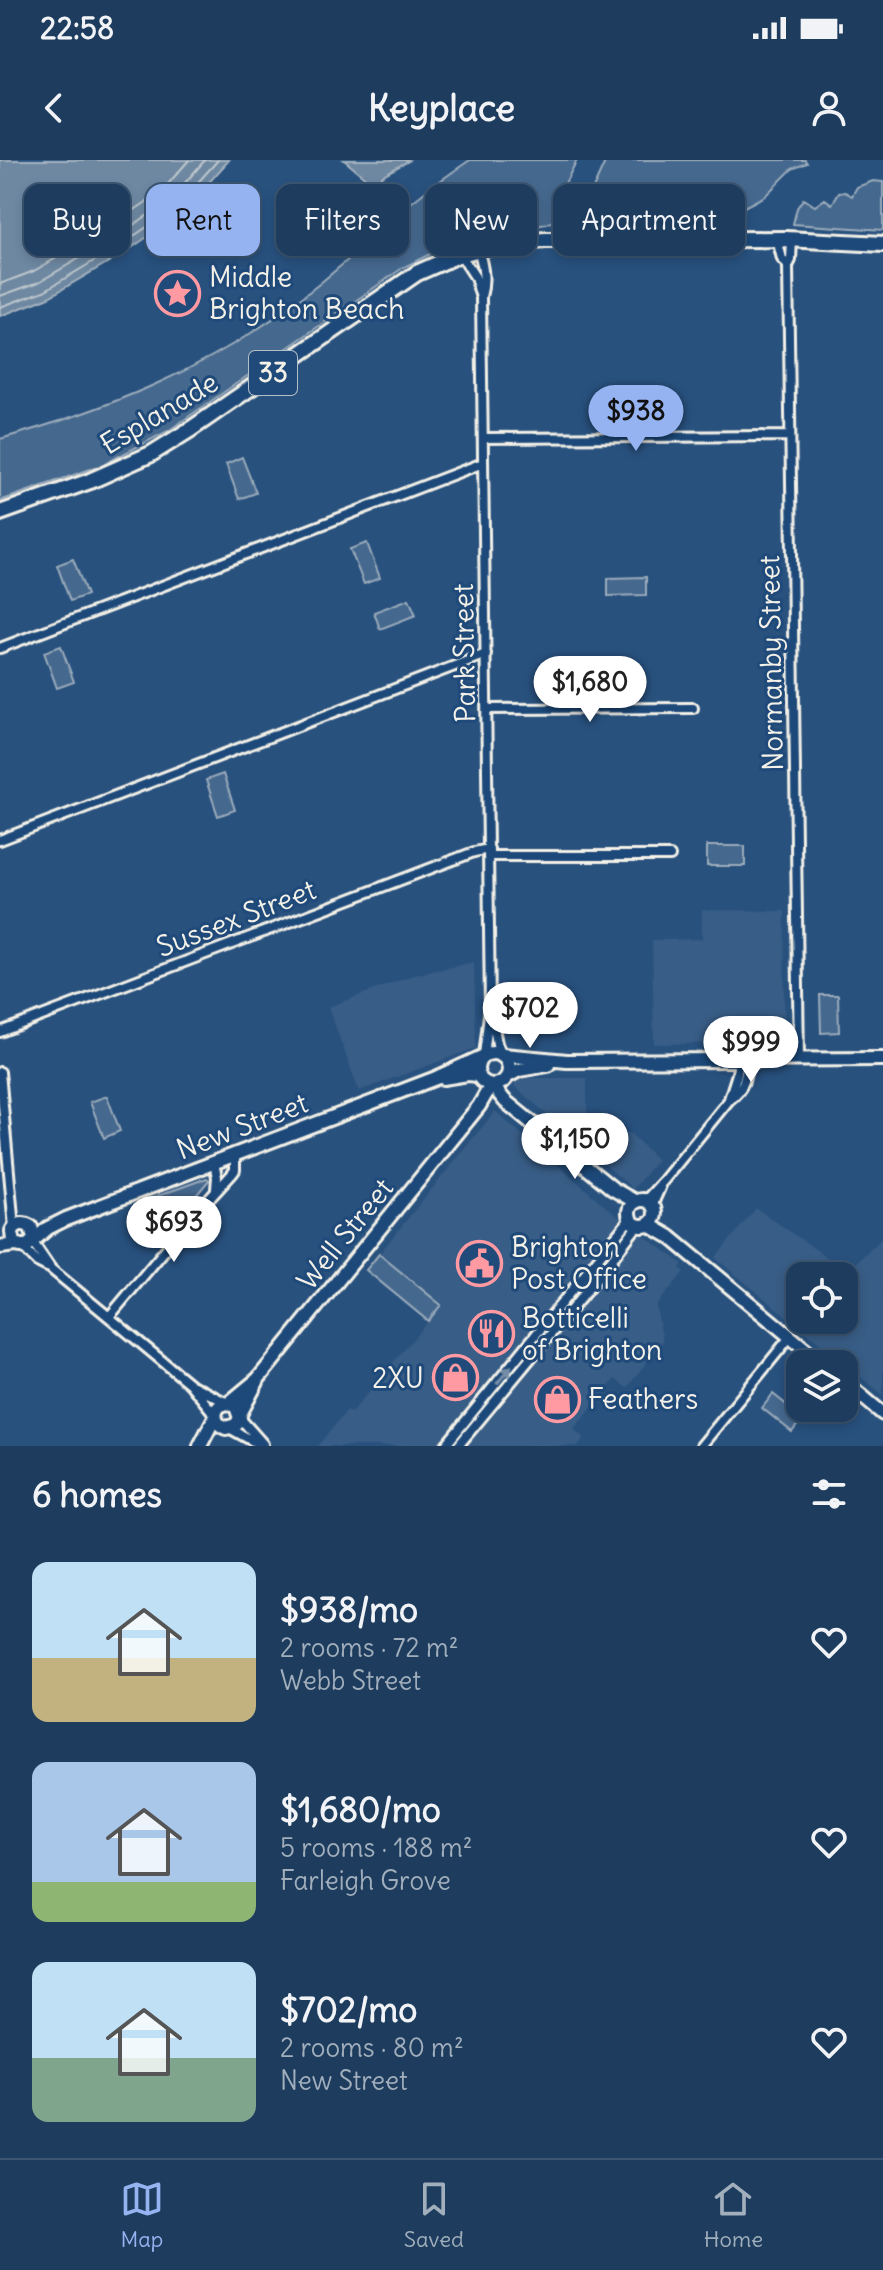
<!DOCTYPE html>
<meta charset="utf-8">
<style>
:root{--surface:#1e3d5e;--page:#2b4867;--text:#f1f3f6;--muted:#a1aebc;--line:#3c5673;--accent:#95b2f1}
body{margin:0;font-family:Delius,sans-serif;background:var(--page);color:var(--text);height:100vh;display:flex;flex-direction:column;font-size:30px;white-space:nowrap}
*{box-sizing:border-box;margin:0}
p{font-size:26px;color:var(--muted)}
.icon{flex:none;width:44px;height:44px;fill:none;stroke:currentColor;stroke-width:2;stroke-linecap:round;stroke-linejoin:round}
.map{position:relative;height:1286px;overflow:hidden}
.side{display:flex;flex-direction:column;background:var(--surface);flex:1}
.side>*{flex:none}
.guide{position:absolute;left:24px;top:24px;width:836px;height:72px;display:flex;gap:16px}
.tools{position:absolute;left:786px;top:1102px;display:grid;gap:16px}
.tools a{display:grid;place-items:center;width:72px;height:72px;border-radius:16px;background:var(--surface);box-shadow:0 4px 12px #0003,0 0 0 2px var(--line);font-size:40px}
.price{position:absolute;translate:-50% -68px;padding:0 18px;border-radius:28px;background:#fff;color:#222;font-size:26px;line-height:52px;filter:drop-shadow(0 2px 4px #0008)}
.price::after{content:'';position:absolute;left:50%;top:48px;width:24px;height:18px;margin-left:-12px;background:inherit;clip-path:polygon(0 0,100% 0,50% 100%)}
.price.on{background:var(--accent);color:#111}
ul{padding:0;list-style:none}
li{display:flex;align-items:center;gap:24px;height:200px;padding:0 32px}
li span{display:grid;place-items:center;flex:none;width:224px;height:160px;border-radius:16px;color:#555}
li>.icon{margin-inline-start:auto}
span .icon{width:96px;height:96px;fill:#fffc;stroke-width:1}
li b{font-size:34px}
h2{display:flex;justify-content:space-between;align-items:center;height:96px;padding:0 32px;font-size:34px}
.pill{padding:0 28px;border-radius:16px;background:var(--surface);box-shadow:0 4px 12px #0003,0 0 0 2px var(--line);font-size:28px;line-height:72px}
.pill.on{background:var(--accent);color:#111}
.status{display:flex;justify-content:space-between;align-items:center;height:56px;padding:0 40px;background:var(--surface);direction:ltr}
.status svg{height:22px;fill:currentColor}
header{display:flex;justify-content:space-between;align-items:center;height:104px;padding:0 32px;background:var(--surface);font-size:36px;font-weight:700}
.dock{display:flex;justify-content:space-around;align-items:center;height:112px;border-top:2px solid var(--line);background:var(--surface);font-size:22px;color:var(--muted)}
.dock a{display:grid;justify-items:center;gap:4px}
.dock .on{color:var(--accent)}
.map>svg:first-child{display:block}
.built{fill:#375d86;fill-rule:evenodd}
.green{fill:#45688e;stroke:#9cacbb;stroke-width:2}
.water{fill:#6e88a2;stroke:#a4b2be;stroke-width:2}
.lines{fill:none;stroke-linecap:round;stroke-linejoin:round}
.shore{stroke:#bec7cc;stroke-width:2}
.street-casing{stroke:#f4f1e8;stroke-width:14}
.secondary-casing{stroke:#f4f1e8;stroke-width:18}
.primary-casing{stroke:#f4f1e8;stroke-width:20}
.street{stroke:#1f4a7a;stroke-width:8}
.secondary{stroke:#1f4a7a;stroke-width:12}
.primary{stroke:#1f4a7a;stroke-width:14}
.oneway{fill:#748da6}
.labels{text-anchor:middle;stroke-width:6;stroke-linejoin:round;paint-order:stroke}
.shield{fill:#1f4a7a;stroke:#b4bfc7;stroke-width:2}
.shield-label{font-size:26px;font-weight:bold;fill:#f4f1e8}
.poi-label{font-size:28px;fill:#f4f1e8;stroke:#1f4a7a;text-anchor:start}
.street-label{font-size:28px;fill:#f4f1e8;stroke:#1f4a7a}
</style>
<div class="status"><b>22:58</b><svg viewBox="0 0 49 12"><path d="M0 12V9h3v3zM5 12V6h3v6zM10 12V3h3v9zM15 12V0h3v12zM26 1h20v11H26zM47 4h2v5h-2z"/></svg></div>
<header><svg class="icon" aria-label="back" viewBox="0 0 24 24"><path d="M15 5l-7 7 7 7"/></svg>Keyplace<svg class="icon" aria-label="person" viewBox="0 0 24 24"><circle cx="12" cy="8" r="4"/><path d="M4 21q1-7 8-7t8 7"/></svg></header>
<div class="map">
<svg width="883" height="1286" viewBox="0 0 883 1286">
<rect width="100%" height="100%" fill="#28517e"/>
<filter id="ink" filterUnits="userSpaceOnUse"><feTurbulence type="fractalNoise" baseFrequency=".0125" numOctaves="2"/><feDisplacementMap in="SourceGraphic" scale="16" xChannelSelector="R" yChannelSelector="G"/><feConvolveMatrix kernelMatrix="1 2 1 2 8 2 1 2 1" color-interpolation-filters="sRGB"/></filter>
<g filter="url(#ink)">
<path class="built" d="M702,750L785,751L784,879L781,883L654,884L652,780L702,779Z
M474,802L476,888L359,931L328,847L414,815Z
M517,918H587V971L630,973L657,1000L633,1029L514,926Z
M495,951L617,1056L683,1104L680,1108L684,1112L656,1146L663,1181L627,1228L615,1219L574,1269L584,1278L578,1286H318L347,1250L351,1253L428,1161L366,1110Z
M756,1048L847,1111L883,1077V1235L715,1098ZM800,1116H844V1160H800Z"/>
<path class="green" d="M470,0H577L558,37L566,41V44L559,58L547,64L483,75L438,90L404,107L168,271L102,305L0,341V279C105,250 208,209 296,142C312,130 328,117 343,104C365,86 384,64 406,47C426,30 448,15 470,0Z
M606,0H805L807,3L792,9L765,36L744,47L741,68H592V55H576V45L585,46Z
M873,21L883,22V70L793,64L797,48L803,39L815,46L825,39L832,44L839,33L845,32L852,36L857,27Z
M242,297L256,333L239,339L226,304Z
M367,383L380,418L364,424L350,389Z
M73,399L87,435L70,441L57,405Z
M646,417V435L608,436V418Z
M409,439L416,455L380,469L374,452Z
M61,486L74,522L57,528L44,492Z
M223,614L235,650L218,656L206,620Z
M707,686H745V706H707Z
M820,835H838L839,872L821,873Z
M107,936L120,971L104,978L90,942Z
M207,1018L209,1020L170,1067L141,1042Z
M379,1094L441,1145L428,1161L366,1110Z
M773,1234L803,1258L792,1272L762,1248Z"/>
<path class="water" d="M0,0H229L181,54L124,93L47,138L0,156Z
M344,0H410L381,16L380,30Z"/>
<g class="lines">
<path class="shore" d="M0,124L34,111L108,68L161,32L189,0
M0,136L39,122L114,78L169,41L205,0
M0,147L44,131L119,86L175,48L218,0"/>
<defs>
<path id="street" d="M777,79L782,99L788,106
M792,79L791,100L788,106L799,900
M478,88C483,106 486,119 481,137
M460,94L475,117L481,138L490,847L484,895
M483,278L790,276
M0,488L483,303
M487,549L693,548
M0,680L486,494
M489,696H670
M492,856L497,884L502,895
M0,872L474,692L489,689
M0,912L14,1068
M729,939L737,914L739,900
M214,1003L217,1017L216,1029
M645,1041L664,1020L729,940C744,929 746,918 748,900
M652,1046L660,1028
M32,1081L51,1109L190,1224L215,1255
M23,1087L37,1102L47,1107
M109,1157L190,1060L232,1014L235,1010V995
M194,1226L227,1243
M240,1258L263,1284
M229,1268L262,1286
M445,1286L630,1059
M458,1286L603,1111L638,1065
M701,1286L790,1177"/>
<path id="secondary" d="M477 909a16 16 0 1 1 32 0a16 16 0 1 1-32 0Z
M503,895L567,901L883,899
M508,916L519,910L548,905
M443,918L468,914L478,915
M492,925L505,941L613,1029L636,1042
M629 1053a13 13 0 1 1 26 0a13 13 0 1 1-26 0Z
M648,1064L670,1077L823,1204
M34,1078L31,1067C24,1062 16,1063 12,1071L13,1082L20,1086H27L48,1068L66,1059L436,918L482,897
M0,1087L16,1085
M844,1221L883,1254
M229,1243L236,1247L240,1258L236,1265L226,1268C211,1263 212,1244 229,1243L258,1219L479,946L491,925
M240,1254L257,1222
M200,1286L215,1257"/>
<path id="primary" d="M0,353L90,321L151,294L191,269L417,113L460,94L504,83L546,80L786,79L883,84"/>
</defs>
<use href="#street" class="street-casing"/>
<use href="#secondary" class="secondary-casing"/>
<use href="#primary" class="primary-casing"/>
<use href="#street" class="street"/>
<use href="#secondary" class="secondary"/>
<use href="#primary" class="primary"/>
</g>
<defs><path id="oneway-solid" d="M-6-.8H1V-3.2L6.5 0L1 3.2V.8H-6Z" transform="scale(2)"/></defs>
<use class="oneway" href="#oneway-solid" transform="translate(504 1215) rotate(-51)"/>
</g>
<defs>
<symbol id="sight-ring" viewBox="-11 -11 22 22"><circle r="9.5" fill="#1f4a7a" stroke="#ff9aa2" stroke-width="1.5"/><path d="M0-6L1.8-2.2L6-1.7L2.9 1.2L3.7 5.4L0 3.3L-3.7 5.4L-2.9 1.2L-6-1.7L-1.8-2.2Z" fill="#ff9aa2"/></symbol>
<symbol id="civic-ring" viewBox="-11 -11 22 22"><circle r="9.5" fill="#1f4a7a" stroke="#ff9aa2" stroke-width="1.5"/><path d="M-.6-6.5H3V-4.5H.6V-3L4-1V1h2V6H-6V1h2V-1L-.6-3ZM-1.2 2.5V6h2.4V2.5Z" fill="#ff9aa2"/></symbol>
<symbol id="restaurant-ring" viewBox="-11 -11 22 22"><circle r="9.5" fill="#1f4a7a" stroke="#ff9aa2" stroke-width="1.5"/><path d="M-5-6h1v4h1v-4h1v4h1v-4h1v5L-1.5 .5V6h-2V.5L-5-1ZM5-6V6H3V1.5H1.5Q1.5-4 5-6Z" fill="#ff9aa2"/></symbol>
<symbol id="shop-ring" viewBox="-11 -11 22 22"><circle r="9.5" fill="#1f4a7a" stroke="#ff9aa2" stroke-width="1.5"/><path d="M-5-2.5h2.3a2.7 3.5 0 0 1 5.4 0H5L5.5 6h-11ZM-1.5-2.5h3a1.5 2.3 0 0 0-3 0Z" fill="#ff9aa2"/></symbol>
</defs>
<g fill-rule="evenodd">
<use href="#sight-ring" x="152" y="108" width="51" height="51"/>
<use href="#civic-ring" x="454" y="1078" width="51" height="51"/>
<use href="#restaurant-ring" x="466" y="1148" width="51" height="51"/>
<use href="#shop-ring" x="430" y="1192" width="51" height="51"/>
<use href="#shop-ring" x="532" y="1214" width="51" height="51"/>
</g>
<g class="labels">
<rect class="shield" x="249" y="191" width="48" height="44" rx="6"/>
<g class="shield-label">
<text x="273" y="222">33</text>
</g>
<g class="poi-label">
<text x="209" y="127">Middle<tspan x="209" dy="32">Brighton Beach</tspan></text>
<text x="511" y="1097">Brighton<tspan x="511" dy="32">Post Office</tspan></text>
<text x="522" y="1168">Botticelli<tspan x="522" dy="32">of Brighton</tspan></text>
<text x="424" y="1228" text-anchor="end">2XU</text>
<text x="588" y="1249">Feathers</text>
</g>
<g class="street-label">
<text transform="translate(159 253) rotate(-31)" y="10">Esplanade</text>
<text transform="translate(464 493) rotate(-91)" y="10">Park Street</text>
<text transform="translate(771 503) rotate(-91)" y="10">Normanby Street</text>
<text transform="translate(236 758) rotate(-21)" y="10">Sussex Street</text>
<text transform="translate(242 966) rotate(-21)" y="10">New Street</text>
<text transform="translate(345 1074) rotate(-51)" y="10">Well Street</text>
</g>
</g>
</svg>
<div class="tools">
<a><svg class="icon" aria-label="locate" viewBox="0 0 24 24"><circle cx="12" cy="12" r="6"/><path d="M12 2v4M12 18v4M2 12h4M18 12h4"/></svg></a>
<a><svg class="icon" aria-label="layers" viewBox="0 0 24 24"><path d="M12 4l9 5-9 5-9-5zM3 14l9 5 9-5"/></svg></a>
</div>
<b class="price on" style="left:636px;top:293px">$938</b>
<b class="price" style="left:590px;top:564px">$1,680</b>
<b class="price" style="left:530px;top:890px">$702</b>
<b class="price" style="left:751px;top:924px">$999</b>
<b class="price" style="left:575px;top:1021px">$1,150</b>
<b class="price" style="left:174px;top:1104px">$693</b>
<div class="guide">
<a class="pill">Buy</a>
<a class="pill on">Rent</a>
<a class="pill">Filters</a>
<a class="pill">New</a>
<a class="pill">Apartment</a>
</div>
</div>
<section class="side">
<h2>6 homes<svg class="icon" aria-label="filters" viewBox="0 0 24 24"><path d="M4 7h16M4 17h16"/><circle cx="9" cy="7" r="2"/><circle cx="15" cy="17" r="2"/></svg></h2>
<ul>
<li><span style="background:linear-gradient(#bfe0f5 60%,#c2b280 0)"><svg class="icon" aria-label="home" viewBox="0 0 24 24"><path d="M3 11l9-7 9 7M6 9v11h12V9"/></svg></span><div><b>$938/mo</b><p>2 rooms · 72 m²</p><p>Webb Street</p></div><svg class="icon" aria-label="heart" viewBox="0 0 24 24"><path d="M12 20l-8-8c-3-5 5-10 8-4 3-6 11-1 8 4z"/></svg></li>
<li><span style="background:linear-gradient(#a9c7e8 75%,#8fb573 0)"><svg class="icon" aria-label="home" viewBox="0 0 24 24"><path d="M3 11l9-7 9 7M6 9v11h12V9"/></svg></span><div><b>$1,680/mo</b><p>5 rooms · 188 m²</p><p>Farleigh Grove</p></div><svg class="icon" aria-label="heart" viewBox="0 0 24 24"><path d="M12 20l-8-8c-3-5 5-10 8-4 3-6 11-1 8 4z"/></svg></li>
<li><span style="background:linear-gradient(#bfe0f5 60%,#7fa58c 0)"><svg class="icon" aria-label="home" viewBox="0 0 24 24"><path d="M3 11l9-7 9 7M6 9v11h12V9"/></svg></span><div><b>$702/mo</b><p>2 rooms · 80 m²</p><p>New Street</p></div><svg class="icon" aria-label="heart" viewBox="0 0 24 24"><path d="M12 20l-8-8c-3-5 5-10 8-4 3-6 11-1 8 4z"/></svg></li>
</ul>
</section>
<nav class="dock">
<a class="on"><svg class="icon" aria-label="map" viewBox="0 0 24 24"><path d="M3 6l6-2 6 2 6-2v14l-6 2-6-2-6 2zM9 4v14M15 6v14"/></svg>Map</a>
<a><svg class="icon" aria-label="saved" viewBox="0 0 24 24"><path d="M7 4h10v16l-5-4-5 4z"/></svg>Saved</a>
<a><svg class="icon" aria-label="home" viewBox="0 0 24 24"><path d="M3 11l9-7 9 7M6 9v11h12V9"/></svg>Home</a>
</nav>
